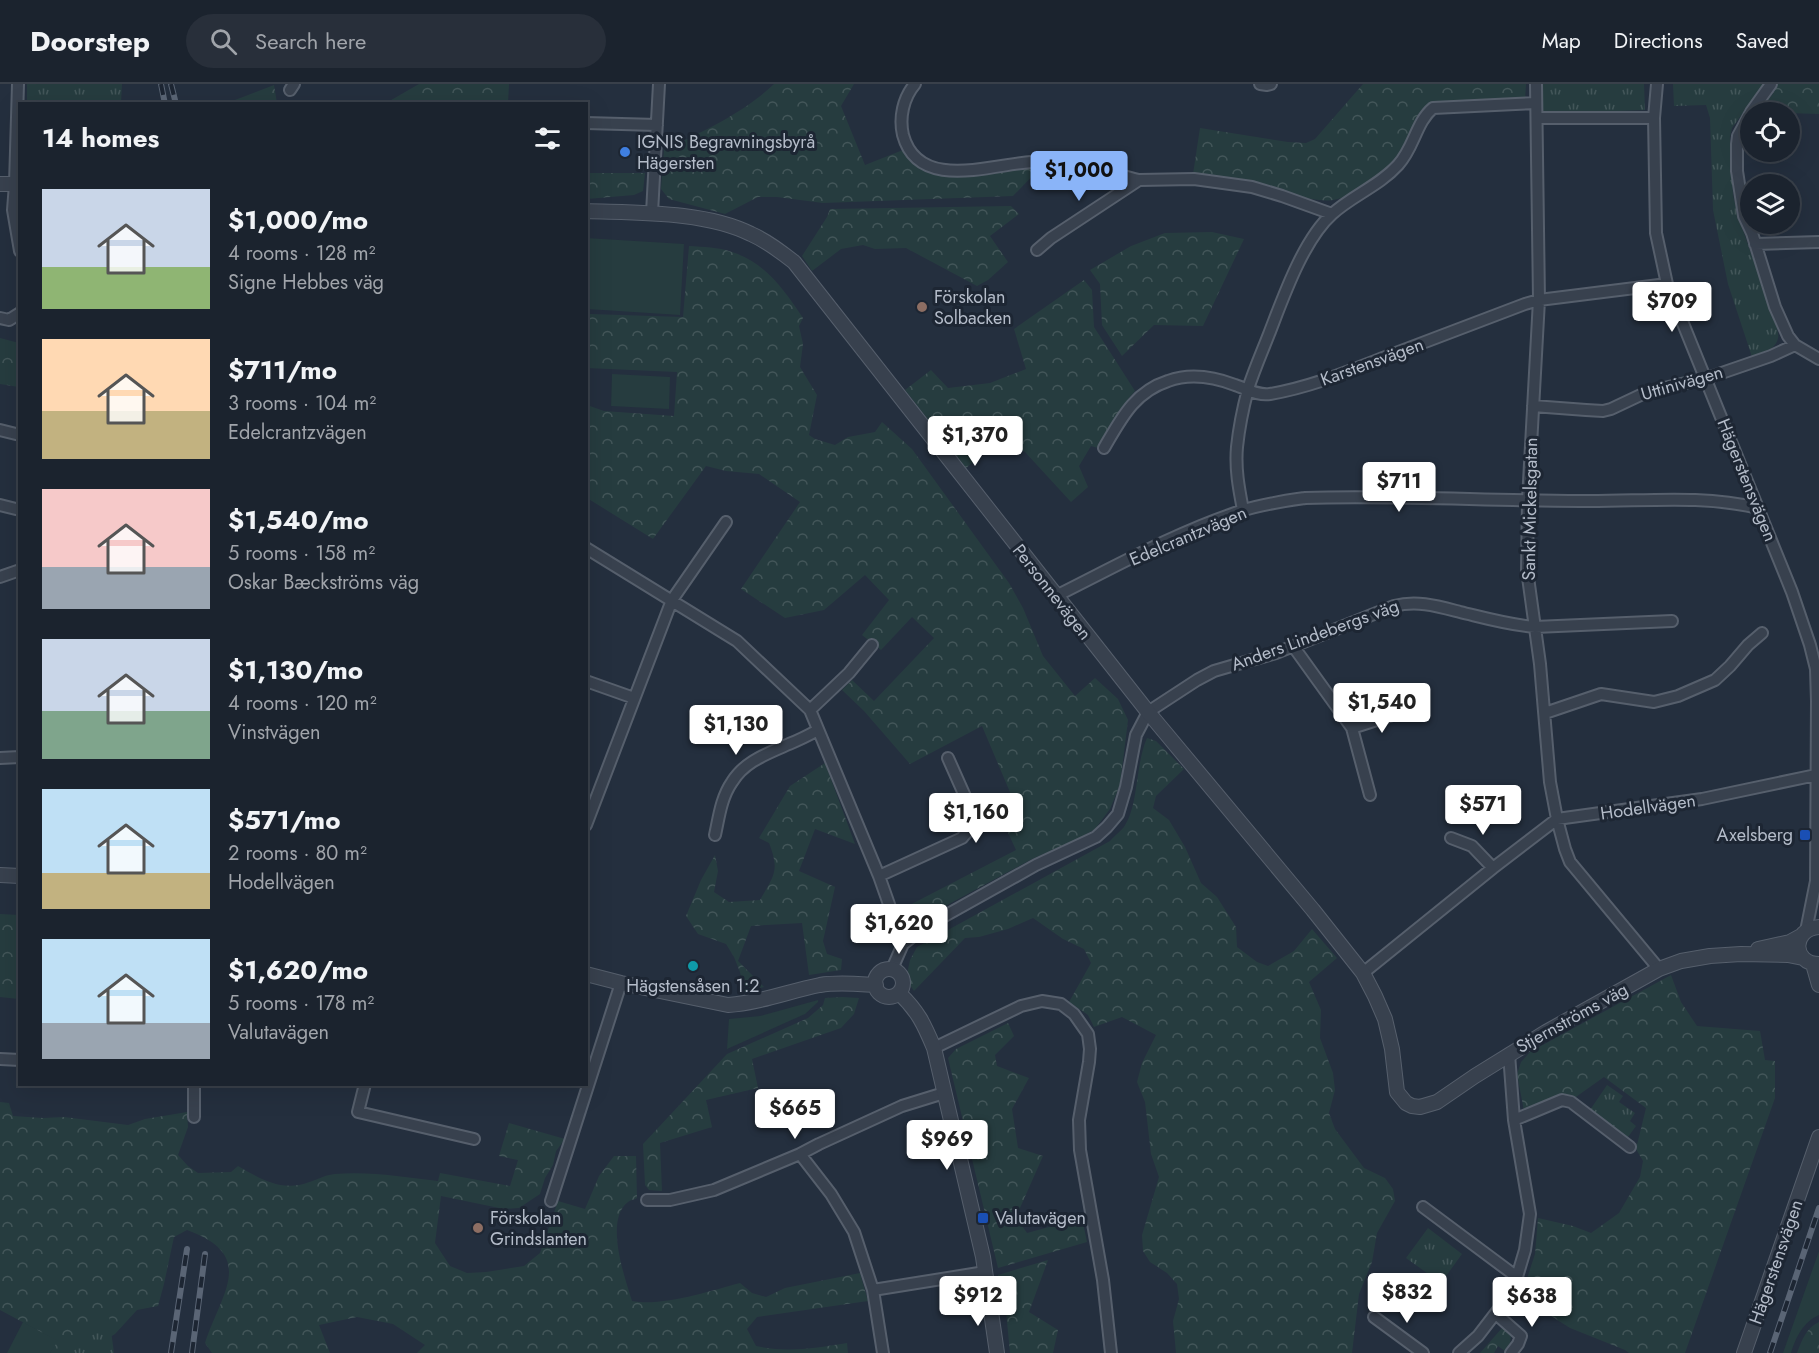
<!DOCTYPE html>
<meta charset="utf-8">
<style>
:root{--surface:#1b232e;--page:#282f3a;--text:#f1f3f6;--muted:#a0a4aa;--line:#39404a;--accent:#8ab4f8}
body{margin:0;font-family:Jost,sans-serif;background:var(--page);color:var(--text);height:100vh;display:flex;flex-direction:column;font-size:22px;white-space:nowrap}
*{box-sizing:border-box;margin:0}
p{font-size:20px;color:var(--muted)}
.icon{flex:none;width:33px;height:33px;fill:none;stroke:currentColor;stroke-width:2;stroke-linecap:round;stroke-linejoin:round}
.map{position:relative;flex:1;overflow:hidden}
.panel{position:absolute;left:18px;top:18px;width:570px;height:984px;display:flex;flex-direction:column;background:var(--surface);border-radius:0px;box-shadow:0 6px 24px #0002,0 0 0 2px var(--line)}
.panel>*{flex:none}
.fabs{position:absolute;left:1740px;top:18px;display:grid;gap:12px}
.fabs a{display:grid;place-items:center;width:60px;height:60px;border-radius:50%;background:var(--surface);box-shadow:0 6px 24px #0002,0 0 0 2px var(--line);font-size:30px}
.price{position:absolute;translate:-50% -51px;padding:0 14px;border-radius:6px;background:#fff;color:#222;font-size:20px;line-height:39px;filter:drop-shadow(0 2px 3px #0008)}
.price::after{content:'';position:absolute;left:50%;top:36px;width:18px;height:14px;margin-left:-9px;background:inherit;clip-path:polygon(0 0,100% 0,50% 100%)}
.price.on{background:var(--accent);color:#111}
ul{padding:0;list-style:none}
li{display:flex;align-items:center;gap:18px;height:150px;padding:0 24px}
li span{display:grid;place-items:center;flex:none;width:168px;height:120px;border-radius:0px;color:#555}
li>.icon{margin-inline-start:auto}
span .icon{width:72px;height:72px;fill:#fffc;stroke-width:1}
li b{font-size:26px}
h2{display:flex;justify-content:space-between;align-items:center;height:72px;padding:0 24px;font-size:26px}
header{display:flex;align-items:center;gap:36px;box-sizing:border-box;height:84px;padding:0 30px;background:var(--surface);border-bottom:2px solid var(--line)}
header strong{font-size:28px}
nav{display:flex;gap:33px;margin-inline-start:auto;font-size:21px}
.search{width:420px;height:54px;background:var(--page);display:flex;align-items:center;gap:15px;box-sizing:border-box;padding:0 21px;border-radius:33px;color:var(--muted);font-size:22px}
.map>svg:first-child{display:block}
.green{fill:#263c3f}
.forest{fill:url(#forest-crowns)}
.park{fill:url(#park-tufts)}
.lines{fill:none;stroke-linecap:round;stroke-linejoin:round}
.minor-casing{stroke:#565f6c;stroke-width:14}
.tertiary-casing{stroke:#565f6c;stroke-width:16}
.minor{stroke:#38414e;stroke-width:10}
.tertiary{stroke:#38414e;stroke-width:14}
.rail-casing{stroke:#5a6575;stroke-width:6}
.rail{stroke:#1d2633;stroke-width:4;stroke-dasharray:11;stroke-linecap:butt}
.shop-dot{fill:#3f7fe0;stroke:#1d2633;stroke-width:2}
.education-dot{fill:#8d6e63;stroke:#1d2633;stroke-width:2}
.transit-dot{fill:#1a4fb4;stroke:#1d2633;stroke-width:2}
.culture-dot{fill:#0f9aa8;stroke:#1d2633;stroke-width:2}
.labels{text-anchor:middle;stroke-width:6;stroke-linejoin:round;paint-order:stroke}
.poi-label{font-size:18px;fill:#b4bcc9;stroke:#1d2633;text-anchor:start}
.street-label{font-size:18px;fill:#b4bcc9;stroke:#1d2633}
</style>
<header>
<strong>Doorstep</strong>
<div class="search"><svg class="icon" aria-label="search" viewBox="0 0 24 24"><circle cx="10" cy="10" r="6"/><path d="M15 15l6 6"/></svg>Search here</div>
<nav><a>Map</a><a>Directions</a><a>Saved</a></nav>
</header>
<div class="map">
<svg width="1819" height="1269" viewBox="0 0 1819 1269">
<defs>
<pattern id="forest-crowns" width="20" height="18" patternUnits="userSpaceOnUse" patternTransform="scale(1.5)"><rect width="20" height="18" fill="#263c3f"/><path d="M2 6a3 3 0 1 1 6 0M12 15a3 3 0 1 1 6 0" fill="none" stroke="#435659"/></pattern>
<pattern id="park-tufts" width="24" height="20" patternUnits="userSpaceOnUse" patternTransform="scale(1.5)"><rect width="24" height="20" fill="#263c3f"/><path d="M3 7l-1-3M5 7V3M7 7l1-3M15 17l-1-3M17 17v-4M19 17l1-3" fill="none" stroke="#435659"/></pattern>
</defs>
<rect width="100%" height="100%" fill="#242f3e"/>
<path class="green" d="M586,154L684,160L680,231L587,225Z
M612,290L670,293L669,325L611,322Z
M818,916V918L805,930L727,965L729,935L760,932Z
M1819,1167V1231C1803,1238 1796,1253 1791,1269H1783Z
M23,1238L59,1257L50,1269H7Z"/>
<path class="forest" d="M419,0H509L508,19H386Z
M774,0H854L841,22L865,81L903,66C911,75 917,83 928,87C953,97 1013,85 1042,82L1013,112L823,119L777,113H758L725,130L669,115L661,105L664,65C700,50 746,27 774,0Z
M1363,0H1526L1525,16L1441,17C1438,18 1435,18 1432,19C1418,26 1409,56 1400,69C1387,89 1357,112 1333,116C1309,120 1268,101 1243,96C1227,93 1209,92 1193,90L1200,44L1288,58L1306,59L1315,55Z
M1778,0H1819V30L1758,28L1772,11Z
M274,1L277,19H227Z
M587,89H645L643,107L634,111L587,115Z
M1011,122L1019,130L990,152L1008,178L988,196L977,202L906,164L875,165L863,161L841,165L812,187L802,172L827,133L830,125Z
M1212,148L1244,155L1203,242L1154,241L1122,272L1102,241L1100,200L1090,186L1131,162L1165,149Z
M689,162C703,163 718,163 732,168C766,179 784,206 803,234L799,242L803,260L800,283L817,311L809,351L815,355L835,361L848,353L875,348L882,338L912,365L1009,499L1023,524L1043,572L1075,612L1095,594L1118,615L1128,636L1120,701L1110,725L1095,745L1078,755L1032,775L916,838L907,835L900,826L1016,766L1004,740L1015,720L982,642L910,680L864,627L842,606L852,596L874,617L934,554L912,533L881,566L862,551L889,516L865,491L824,526L785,534L741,505L800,418L759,390L726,387L706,382L653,455L587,414V321L604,327L674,332L677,288L587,284L590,230L683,233Z
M1084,196L1092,206L1094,243L1135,307C1119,325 1108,344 1098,364L1091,362L1079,382L1088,403L1071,418L1025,368L1001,355L966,384L905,306L931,286L948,304L990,299L1026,285L1014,245Z
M0,254L19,259V303L0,300Z
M1147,654L1156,657L1184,685L1156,712L1153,724L1169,736L1185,763L1201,799L1217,813L1236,843L1237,863L1257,878L1268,882L1294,867L1312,845L1337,874L1309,898L1321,926L1320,954L1333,989L1335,1006L1329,1029L1335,1045L1364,1084L1385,1094L1393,1105L1395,1117L1377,1149L1372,1178L1359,1210L1352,1269H1176L1173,1237L1179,1215L1177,1200L1167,1189L1150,1178L1143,1167L1142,1151L1159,1093L1151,1070L1145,1018L1137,998L1142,979L1156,951L1122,933L1094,943L1088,931L1069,918L1091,879L1084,865L1063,855L1033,834L1008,845L979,853L965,854L914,907L906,895L910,876L917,863L1110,757C1114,752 1120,748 1124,743C1139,721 1135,681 1147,654Z
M825,679L855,760L815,745L799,787L835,803L823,857L827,870L842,875L841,886L809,891L802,839L751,842L738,877L764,903L744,908L740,888L734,873L726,860L698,850L686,832L701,796L715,771L718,787L714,808L729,818L760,816C774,791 780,787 769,759L759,754L790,702Z
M0,830L19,831V915L0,913Z
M1671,891L1681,918L1697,942L1760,947L1765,976L1775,977V1014L1685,1269H1629L1625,1266L1570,1244L1521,1213L1535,1170L1538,1134L1573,1142L1591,1149L1619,1129L1640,1093L1643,1077L1636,1065L1646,1024L1604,993L1573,1015L1524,1027L1517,990L1521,978L1530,968Z
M842,913L859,914L854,930L841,944L752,975L758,1004L706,1016L712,1043L660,1059L662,1107L649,1106L645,1101L643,1060L727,970L808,934L823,921L825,914Z
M1008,939L1014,952L995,971L997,982L1029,994L1012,1025L1018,1064L1043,1072L1016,1133L1027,1149L1082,1134L1087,1158L998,1184L948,974L956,965Z
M0,1018L9,1019L13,1032L43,1034L64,1033L128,1041L145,1035L187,1028L188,1043L178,1071L188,1082L198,1089L231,1088L238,1082C257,1093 276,1105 299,1101C311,1099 323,1091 335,1090C369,1087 404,1093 438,1097L440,1089L510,1102L518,1076L499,1072L509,1039L565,1055L556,1067L553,1081L545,1094L540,1110L519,1124L504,1125L441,1112L435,1159L450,1182L467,1189L486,1188L524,1182L540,1169L558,1117L585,1125L599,1092L614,1072H636L637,1114C634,1116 630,1116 628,1118C604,1136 625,1194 632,1217C661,1223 710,1207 740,1199L752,1209L766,1213L785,1204L860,1189L868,1217L757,1233L747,1245L756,1262C787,1269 816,1264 847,1259L848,1269H417L425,1261L393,1240L357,1233L319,1241L330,1269H212L205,1259C221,1209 258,1172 187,1146L174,1153L164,1200L158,1222L137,1226L115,1250L84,1269H50L58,1257L0,1226Z
M1048,1176L1029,1228L1058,1246L1053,1269H1010L1006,1227L998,1191Z
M1819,1238V1269H1797C1802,1256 1806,1244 1819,1238Z
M1503,1243L1511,1250L1510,1260L1505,1267L1498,1262L1494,1269H1480Z"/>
<path class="park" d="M27,0H122L121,19H27Z
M1542,0H1644L1645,26L1543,30Z
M1673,0H1764L1732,44L1730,53L1733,111L1738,132L1777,243C1777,247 1779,250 1778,254C1776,265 1762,271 1752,273L1728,200L1713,126L1710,34L1706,21L1674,22Z
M1607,1001L1623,1012L1619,1018L1635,1029L1630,1037L1636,1042L1628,1053L1590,1026Z
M1428,1144L1462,1170L1441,1199L1406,1174Z
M109,1232L114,1269H75L62,1260Z"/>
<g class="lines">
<defs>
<path id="minor" d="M18,0L15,100L13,126L20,167
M915,0C903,14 899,34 903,51C920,114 1006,74 1050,77C1080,78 1110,89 1139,96
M1260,0L1267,1L1271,0
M1536,0L1539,216L1528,416L1527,486L1540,580L1550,698L1557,735L1565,765L1570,778L1659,885
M1657,0L1654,34L1656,149L1667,200L1792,508L1810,561L1816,585L1817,617L1816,797L1806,847
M290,6L294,0
M1751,28L1771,0
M1750,30L1738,52L1737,60V87L1744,132L1752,149L1775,223L1788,252L1795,261L1819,275
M1537,34H1654
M586,39L657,41
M652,129L659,0
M1755,160L1819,158
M1037,166L1051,154L1139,96L1194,95L1252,103L1282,112L1332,130
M0,234L9,236L20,229
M1533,322L1586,326L1603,327L1611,325L1647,308L1707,294L1771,272L1795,261
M0,346L20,351
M1104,364C1121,335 1134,308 1168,297C1190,289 1214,293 1235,301C1247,305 1258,312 1270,310C1311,303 1349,287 1388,272C1434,255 1479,237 1525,220L1539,216L1667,200
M0,421L20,426
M1243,426C1239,405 1235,385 1237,363C1239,344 1243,324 1248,305C1254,286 1262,268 1269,250C1283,214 1303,156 1332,130C1353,111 1379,102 1398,81C1414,64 1416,38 1433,24L1536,19
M586,464L737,557L810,626L879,792L903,860L892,885
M0,493L20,486
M1056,512C1116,482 1177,448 1241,427C1262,420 1284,417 1305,414C1396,411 1488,417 1580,417C1640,418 1699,410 1758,424
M1293,562L1352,644L1370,711
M586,597L634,614
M810,626L849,589L872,561
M1545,629L1601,610L1654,618L1678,612L1715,596L1730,582L1748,561L1762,549
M1352,644L1392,631L1406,630
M0,674L20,673
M586,741L672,516L726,438
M715,751C719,733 721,714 732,698C745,677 767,670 789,660C799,656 809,651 818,646
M1451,754L1472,762L1493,784
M879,792L962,754L976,737L948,674
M903,860L925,843L1036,781L1096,753L1107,743L1118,730L1126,703L1136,651L1148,628L1197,596L1214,587L1276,569L1394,522C1417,516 1437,522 1460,528C1485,534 1509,541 1535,543L1672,537
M1363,889L1493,784L1557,735L1702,715L1816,691
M934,964L1021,922L1042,917L1061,920L1074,930L1088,950L1090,965L1089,978L1079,1036L1080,1066L1103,1196L1111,1269
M0,975L20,976
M365,1000L358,1028L474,1055
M194,1033V1000
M1514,1036L1562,1016L1571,1018L1630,1063
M800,1070L831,1110L854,1148L873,1206L883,1269
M647,1116H670L714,1106L800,1070L819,1060L902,1022L944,1009
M551,1117L621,899
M1423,1123L1517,1193
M873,1206L985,1188
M1496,1230L1521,1252L1518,1260L1511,1269
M1374,1233L1423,1269
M1459,1269L1478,1252L1508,1213L1517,1193L1525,1166L1530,1130L1514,1036L1509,970"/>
<path id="tertiary" d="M0,100H20
M586,127C638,129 705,127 751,150C767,157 780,167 794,178L1148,628L1313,826L1363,889L1375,912L1385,935L1392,965L1397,1008L1406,1019L1412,1022L1420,1023L1437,1018L1475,992L1546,948L1659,885L1681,877L1710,872L1741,870L1788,871L1803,874
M0,791L20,792
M1819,843C1791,845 1792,880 1819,880
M1758,865L1790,858L1801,852
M1813,880L1819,901
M875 899a14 14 0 1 1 28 0a14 14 0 1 1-28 0Z
M586,890L621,899L728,921C760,919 789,907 820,901C838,898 857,900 876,901
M899,909C918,927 924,940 934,964L983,1173L997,1269
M1744,1269L1819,1053"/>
</defs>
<use href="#minor" class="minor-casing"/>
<use href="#tertiary" class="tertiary-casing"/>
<use href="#minor" class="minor"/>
<use href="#tertiary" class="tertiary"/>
<defs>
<path id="rail" d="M161,0L165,20
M171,0L176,20
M171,1269L187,1165
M192,1269L205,1170
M1770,1269L1819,1124"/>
</defs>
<use href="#rail" class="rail-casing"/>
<use href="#rail" class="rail"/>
</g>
<circle class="shop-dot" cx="625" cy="68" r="6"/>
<g class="education-dot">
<circle cx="922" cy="223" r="6"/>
<circle cx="478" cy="1144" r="6"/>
</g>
<g class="transit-dot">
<rect x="1799" y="745" width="12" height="12" rx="3"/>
<rect x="977" y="1128" width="12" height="12" rx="3"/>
</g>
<circle class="culture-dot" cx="693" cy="882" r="6"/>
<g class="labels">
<g class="poi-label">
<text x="637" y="64">IGNIS Begravningsbyrå<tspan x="637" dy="21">Hägersten</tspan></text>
<text x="934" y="219">Förskolan<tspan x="934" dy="21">Solbacken</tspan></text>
<text x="1793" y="757" text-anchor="end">Axelsberg</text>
<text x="693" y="908" text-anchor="middle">Hägstensåsen 1:2</text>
<text x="490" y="1140">Förskolan<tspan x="490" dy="21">Grindslanten</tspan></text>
<text x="995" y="1140">Valutavägen</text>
</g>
<g class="street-label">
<text transform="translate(1372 278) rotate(-20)" y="6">Karstensvägen</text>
<text transform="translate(1682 299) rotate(-16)" y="6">Uttinivägen</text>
<text transform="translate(1747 396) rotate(68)" y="6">Hägerstensvägen</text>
<text transform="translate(1530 425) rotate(-89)" y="6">Sankt Mickelsgatan</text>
<text transform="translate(1188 452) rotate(-23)" y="6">Edelcrantzvägen</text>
<text transform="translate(1052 508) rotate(52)" y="6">Personnevägen</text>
<text transform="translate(1315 551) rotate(-20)" y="6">Anders Lindebergs väg</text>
<text transform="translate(1648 723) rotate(-8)" y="6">Hodellvägen</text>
<text transform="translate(1572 934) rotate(-29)" y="6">Stjernströms väg</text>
<text transform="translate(1776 1178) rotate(-71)" y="6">Hägerstensvägen</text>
</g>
</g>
</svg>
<div class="fabs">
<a><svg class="icon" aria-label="locate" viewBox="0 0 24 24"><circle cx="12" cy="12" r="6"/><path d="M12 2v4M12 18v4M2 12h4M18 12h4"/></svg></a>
<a><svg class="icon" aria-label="layers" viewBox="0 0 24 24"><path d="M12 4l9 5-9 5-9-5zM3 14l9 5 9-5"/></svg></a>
</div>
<b class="price on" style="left:1079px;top:118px">$1,000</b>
<b class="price" style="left:1672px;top:249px">$709</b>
<b class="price" style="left:975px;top:383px">$1,370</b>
<b class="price" style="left:1399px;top:429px">$711</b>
<b class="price" style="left:1382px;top:650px">$1,540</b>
<b class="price" style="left:736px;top:672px">$1,130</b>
<b class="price" style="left:1483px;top:752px">$571</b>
<b class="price" style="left:976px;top:760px">$1,160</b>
<b class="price" style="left:899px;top:871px">$1,620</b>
<b class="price" style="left:795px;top:1056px">$665</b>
<b class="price" style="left:947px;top:1087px">$969</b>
<b class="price" style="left:1407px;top:1240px">$832</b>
<b class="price" style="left:978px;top:1243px">$912</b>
<b class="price" style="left:1532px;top:1244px">$638</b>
<section class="panel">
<h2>14 homes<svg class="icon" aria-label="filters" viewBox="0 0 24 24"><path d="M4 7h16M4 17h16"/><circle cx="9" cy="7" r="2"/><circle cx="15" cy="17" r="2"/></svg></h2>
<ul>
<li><span style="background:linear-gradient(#c9d6e8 65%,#8fb573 0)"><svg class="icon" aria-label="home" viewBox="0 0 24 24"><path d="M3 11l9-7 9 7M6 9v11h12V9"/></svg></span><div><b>$1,000/mo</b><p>4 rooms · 128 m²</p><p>Signe Hebbes väg</p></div></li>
<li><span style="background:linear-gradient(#ffd9b3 60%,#c2b280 0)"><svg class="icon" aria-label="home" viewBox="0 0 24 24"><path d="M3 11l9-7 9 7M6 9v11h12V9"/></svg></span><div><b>$711/mo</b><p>3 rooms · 104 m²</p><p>Edelcrantzvägen</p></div></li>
<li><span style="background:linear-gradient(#f6c9c9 65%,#9aa5b1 0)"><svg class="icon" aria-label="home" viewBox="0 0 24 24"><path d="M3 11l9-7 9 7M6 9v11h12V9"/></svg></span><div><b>$1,540/mo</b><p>5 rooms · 158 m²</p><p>Oskar Bæckströms väg</p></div></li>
<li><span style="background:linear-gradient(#c9d6e8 60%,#7fa58c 0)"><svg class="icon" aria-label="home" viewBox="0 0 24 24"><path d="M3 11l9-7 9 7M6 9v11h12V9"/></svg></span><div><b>$1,130/mo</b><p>4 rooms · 120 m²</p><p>Vinstvägen</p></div></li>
<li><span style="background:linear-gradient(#bfe0f5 70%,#c2b280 0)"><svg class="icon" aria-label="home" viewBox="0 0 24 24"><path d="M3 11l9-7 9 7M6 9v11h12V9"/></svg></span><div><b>$571/mo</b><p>2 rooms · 80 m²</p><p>Hodellvägen</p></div></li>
<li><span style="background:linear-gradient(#bfe0f5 70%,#9aa5b1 0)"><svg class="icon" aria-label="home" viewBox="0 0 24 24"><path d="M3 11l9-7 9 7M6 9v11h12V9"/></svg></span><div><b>$1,620/mo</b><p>5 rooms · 178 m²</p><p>Valutavägen</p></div></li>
</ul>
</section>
</div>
